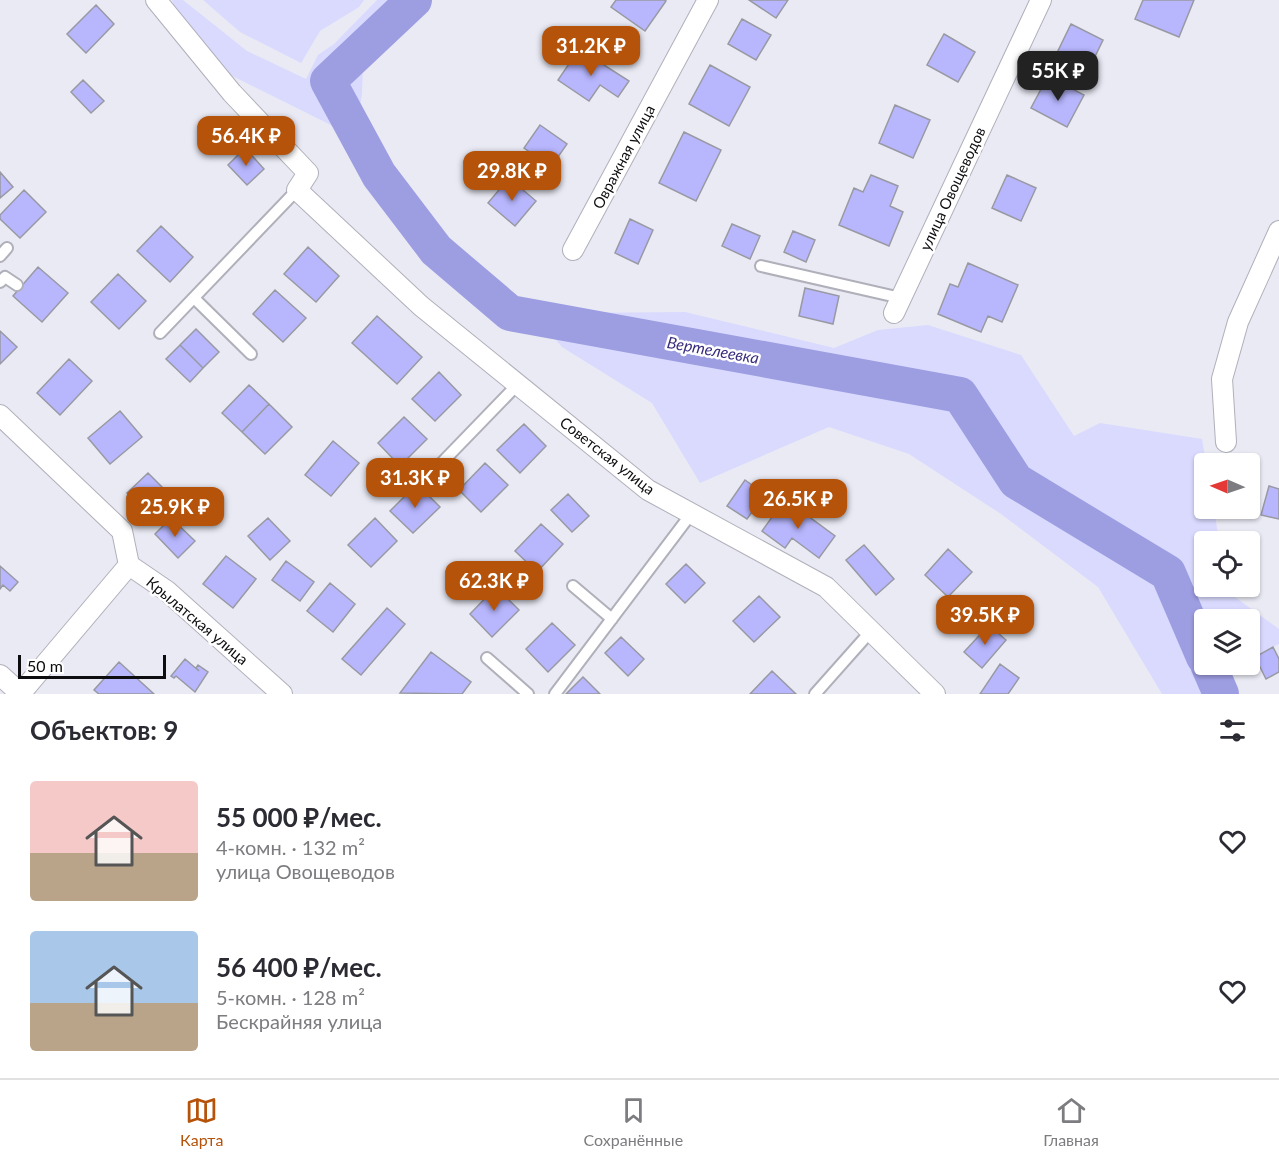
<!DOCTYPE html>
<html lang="ru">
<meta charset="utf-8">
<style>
:root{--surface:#fff;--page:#f7f7f7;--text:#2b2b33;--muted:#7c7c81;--line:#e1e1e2;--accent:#b45309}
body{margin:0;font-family:Lato,sans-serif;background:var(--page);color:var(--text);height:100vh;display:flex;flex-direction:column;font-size:22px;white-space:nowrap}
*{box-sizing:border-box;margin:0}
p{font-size:20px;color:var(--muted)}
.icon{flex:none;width:33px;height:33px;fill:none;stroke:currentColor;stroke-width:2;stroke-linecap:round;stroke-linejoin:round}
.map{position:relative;height:694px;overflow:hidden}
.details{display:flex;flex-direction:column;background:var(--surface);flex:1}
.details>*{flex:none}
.needle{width:39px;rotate:272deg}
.fabs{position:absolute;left:1194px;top:453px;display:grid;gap:12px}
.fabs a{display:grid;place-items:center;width:66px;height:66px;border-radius:6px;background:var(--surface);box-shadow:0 2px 4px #0004;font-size:30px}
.scale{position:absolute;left:18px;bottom:15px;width:148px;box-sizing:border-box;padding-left:6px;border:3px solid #0d0d10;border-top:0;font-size:16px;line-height:21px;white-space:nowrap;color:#0d0d10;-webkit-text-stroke:4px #fff;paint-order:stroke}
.price{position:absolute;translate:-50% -51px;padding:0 14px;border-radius:12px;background:var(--accent);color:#fff;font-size:20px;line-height:39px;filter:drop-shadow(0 2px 3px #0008)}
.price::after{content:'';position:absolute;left:50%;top:36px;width:18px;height:14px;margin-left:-9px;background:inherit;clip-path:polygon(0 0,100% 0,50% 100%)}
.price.active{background:#222;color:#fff}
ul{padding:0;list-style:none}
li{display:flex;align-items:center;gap:18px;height:150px;padding:0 30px}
li span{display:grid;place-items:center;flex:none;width:168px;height:120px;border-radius:6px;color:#555}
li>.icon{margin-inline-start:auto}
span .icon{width:72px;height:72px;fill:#fffc;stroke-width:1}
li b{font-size:26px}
h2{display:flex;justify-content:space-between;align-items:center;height:72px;padding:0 30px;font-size:26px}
.tabs{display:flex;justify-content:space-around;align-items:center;height:84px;border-top:2px solid var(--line);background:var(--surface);font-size:16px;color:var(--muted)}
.tabs a{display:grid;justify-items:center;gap:3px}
.tabs .active{color:var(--accent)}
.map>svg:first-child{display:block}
.green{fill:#d9dafe}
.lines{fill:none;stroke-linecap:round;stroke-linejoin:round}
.river{stroke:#9d9de2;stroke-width:36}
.building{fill:#b8b7fe;stroke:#9999a3;stroke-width:1.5}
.lane-casing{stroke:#b0b0bb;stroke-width:14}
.street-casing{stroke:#b0b0bb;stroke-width:22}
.lane{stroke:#fff;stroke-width:10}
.street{stroke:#fff;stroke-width:20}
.labels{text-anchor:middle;stroke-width:5;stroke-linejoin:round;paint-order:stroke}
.street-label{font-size:15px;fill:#0d0d10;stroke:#fff}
.water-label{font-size:16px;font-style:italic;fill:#382d7d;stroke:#fff}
</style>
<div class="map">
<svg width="1279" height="694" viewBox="0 0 1279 694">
<rect width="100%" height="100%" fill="#eaeaf5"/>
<path class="green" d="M172,0H183L247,51L306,79L318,55L334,44L377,0H432L381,31L363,62L362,94L355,137L218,69L177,16Z
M203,0H364L359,7L320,31L301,63L240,32Z
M685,312L834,348L878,330L928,325L1021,355L1074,436L1100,423L1202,439L1206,463L1204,508L1214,509L1219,541L1204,542V586L1227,587L1228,592L1279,629V644L1250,658V620H1204V664L1237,665L1220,673L1236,694H1162L1098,587L1001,514L909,454L829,427L700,483L652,403L562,347L548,331L570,313Z"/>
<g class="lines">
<path class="river" d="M414,0L328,81L379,175L436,250L510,313L960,395L1016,481L1168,573L1204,657
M1208,664L1221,694"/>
</g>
<path class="building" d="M616,0H664L666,1L645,31L611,7Z
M749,0H788L776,18Z
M1143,0H1194L1179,37L1135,19Z
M96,5L114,24L86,53L67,34Z
M742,19L771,35L756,60L728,44Z
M1071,24L1103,40L1087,73L1055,57Z
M944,34L975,52L958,82L927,65Z
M579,49L629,81L618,97L600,85L589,101L558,80Z
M710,65L750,87L729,126L689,104Z
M1048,76L1084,95L1067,127L1031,108Z
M83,80L104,101L91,113L71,92Z
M895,105L930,120L913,158L879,143Z
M540,125L567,144L551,167L524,148Z
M684,132L721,150L696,201L659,183Z
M245,148L264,169L247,185L228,165Z
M0,172L13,187L0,198Z
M871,175L898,186L890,206L903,212L889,246L839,225L854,188L863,192Z
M1007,175L1036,188L1021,221L992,208Z
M509,178L536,201L515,226L488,203Z
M24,190L46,212L20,238L0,219V215Z
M630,219L653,230L638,264L615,253Z
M732,224L760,236L750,259L722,246Z
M161,226L193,257L170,282L137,251Z
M793,231L815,240L806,262L784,252Z
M308,247L339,276L316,302L284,274Z
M968,263L1018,285L1002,322L988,316L981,332L938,314L950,284L958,287Z
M38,267L68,293L42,322L13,296Z
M118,274L146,301L119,329L91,302Z
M805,288L839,296L833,324L799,316Z
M275,290L306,318L283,342L253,314Z
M377,316L422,357L397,384L352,343Z
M196,329L219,352L203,368L180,345Z
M0,331L17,347L0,364Z
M180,345L203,368L190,382L166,359Z
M69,359L92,381L60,415L37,393Z
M439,372L461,395L435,421L412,399Z
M249,385L269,404L242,432L222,413Z
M269,404L292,427L265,454L242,432Z
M120,411L142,437L110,464L88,438Z
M404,417L427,439L400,466L378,443Z
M524,424L546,446L520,473L497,450Z
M333,441L359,463L331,496L305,475Z
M485,463L508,485L481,512L459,490Z
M148,473L166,491L146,511L127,493Z
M745,480L765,494L747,519L727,506Z
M417,484L440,507L413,533L390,511Z
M1269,486L1279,489V519L1261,515Z
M568,494L589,516L572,532L551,510Z
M785,499L835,536L819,558L792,538L785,548L762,531Z
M171,518L195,541L178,558L155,534Z
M268,518L290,541L270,560L248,536Z
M375,518L397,541L371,567L348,545Z
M541,524L563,544L537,572L515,551Z
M864,545L894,579L876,595L846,560Z
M948,549L972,572L948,597L925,575Z
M226,556L256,579L233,608L203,584Z
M286,561L314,582L300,601L272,580Z
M686,564L705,583L685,603L666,584Z
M0,566L18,582L10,591L3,585L0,589Z
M330,583L355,604L333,632L307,611Z
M496,587L519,610L492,637L470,614Z
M759,596L780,617L754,642L733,621Z
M387,608L405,624L361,675L342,659Z
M552,623L575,645L548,672L526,649Z
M989,625L1006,640L982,668L964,652Z
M621,637L644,659L628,676L605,653Z
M1273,647L1279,659V672L1266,679L1255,657Z
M431,652L471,682L462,694L400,693Z
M185,659L199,671L196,668L198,665L208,672L195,692L176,676L174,678L171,676Z
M119,662L154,694H99L94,690Z
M1000,664L1019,678L1008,694H980Z
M772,671L796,694H750Z
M583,677L600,694H566Z"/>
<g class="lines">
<defs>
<path id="lane" d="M0,256L7,248
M761,266L901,298
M0,282L5,277L17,285
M194,298L251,354
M160,333L297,190
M427,478L518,384
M573,586L612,619
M487,658L528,694
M555,694L691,514
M815,694L871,631"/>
<path id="street" d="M156,0L232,93L308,173L297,190L421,306L648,490L826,587L935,694
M573,250L708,0
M894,313L1041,0
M0,415L122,531L129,565L167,591L282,694
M1226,442L1222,379L1238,322L1279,231
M0,675L21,694
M20,694L129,565"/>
</defs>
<use href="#lane" class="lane-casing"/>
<use href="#street" class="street-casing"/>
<use href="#lane" class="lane"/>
<use href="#street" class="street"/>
</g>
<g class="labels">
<g class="street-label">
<text transform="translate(624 157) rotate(-62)" y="5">Овражная улица</text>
<text transform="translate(953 189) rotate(-65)" y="5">улица Овощеводов</text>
<text transform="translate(607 456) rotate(38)" y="5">Советская улица</text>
<text transform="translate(197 621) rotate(40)" y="5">Крылатская улица</text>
</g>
<g class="water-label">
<text transform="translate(713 350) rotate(10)" y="6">Вертелеевка</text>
</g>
</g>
</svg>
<div class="fabs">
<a><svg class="needle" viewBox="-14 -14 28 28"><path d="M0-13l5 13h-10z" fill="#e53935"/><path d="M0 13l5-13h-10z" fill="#7c7c81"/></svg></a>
<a><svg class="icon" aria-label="locate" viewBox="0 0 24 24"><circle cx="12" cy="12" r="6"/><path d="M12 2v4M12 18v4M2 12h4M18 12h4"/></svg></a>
<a><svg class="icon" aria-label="layers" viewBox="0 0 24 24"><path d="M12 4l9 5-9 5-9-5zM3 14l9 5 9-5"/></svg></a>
</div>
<div class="scale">50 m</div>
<b class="price" style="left:591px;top:77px">31.2K ₽</b>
<b class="price active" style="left:1058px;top:102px">55K ₽</b>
<b class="price" style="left:246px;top:167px">56.4K ₽</b>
<b class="price" style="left:512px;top:202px">29.8K ₽</b>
<b class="price" style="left:415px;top:509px">31.3K ₽</b>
<b class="price" style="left:798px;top:530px">26.5K ₽</b>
<b class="price" style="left:175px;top:538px">25.9K ₽</b>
<b class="price" style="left:494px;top:612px">62.3K ₽</b>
<b class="price" style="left:985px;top:646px">39.5K ₽</b>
</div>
<section class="details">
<h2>Объектов: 9<svg class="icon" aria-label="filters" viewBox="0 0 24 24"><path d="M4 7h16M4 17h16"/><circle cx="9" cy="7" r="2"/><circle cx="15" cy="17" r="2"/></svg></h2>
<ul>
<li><span style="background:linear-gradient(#f6c9c9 60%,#b9a48a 0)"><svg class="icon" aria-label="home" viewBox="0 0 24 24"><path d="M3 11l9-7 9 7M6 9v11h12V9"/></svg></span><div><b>55 000 ₽/мес.</b><p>4-комн. · 132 m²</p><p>улица Овощеводов</p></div><svg class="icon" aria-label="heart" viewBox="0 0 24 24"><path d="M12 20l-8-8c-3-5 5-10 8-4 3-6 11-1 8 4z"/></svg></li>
<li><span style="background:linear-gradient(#a9c7e8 60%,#b9a48a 0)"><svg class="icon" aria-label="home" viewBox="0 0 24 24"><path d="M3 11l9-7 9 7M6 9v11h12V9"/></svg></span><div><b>56 400 ₽/мес.</b><p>5-комн. · 128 m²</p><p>Бескрайняя улица</p></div><svg class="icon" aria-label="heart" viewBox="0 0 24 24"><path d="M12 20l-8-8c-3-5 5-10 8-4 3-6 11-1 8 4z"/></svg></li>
</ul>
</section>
<nav class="tabs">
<a class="active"><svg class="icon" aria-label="map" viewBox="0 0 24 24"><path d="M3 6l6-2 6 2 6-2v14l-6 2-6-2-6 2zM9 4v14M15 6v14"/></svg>Карта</a>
<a><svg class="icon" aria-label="saved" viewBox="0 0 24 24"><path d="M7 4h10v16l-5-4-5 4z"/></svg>Сохранённые</a>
<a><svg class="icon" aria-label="home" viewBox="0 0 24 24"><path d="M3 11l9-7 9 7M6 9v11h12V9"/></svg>Главная</a>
</nav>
